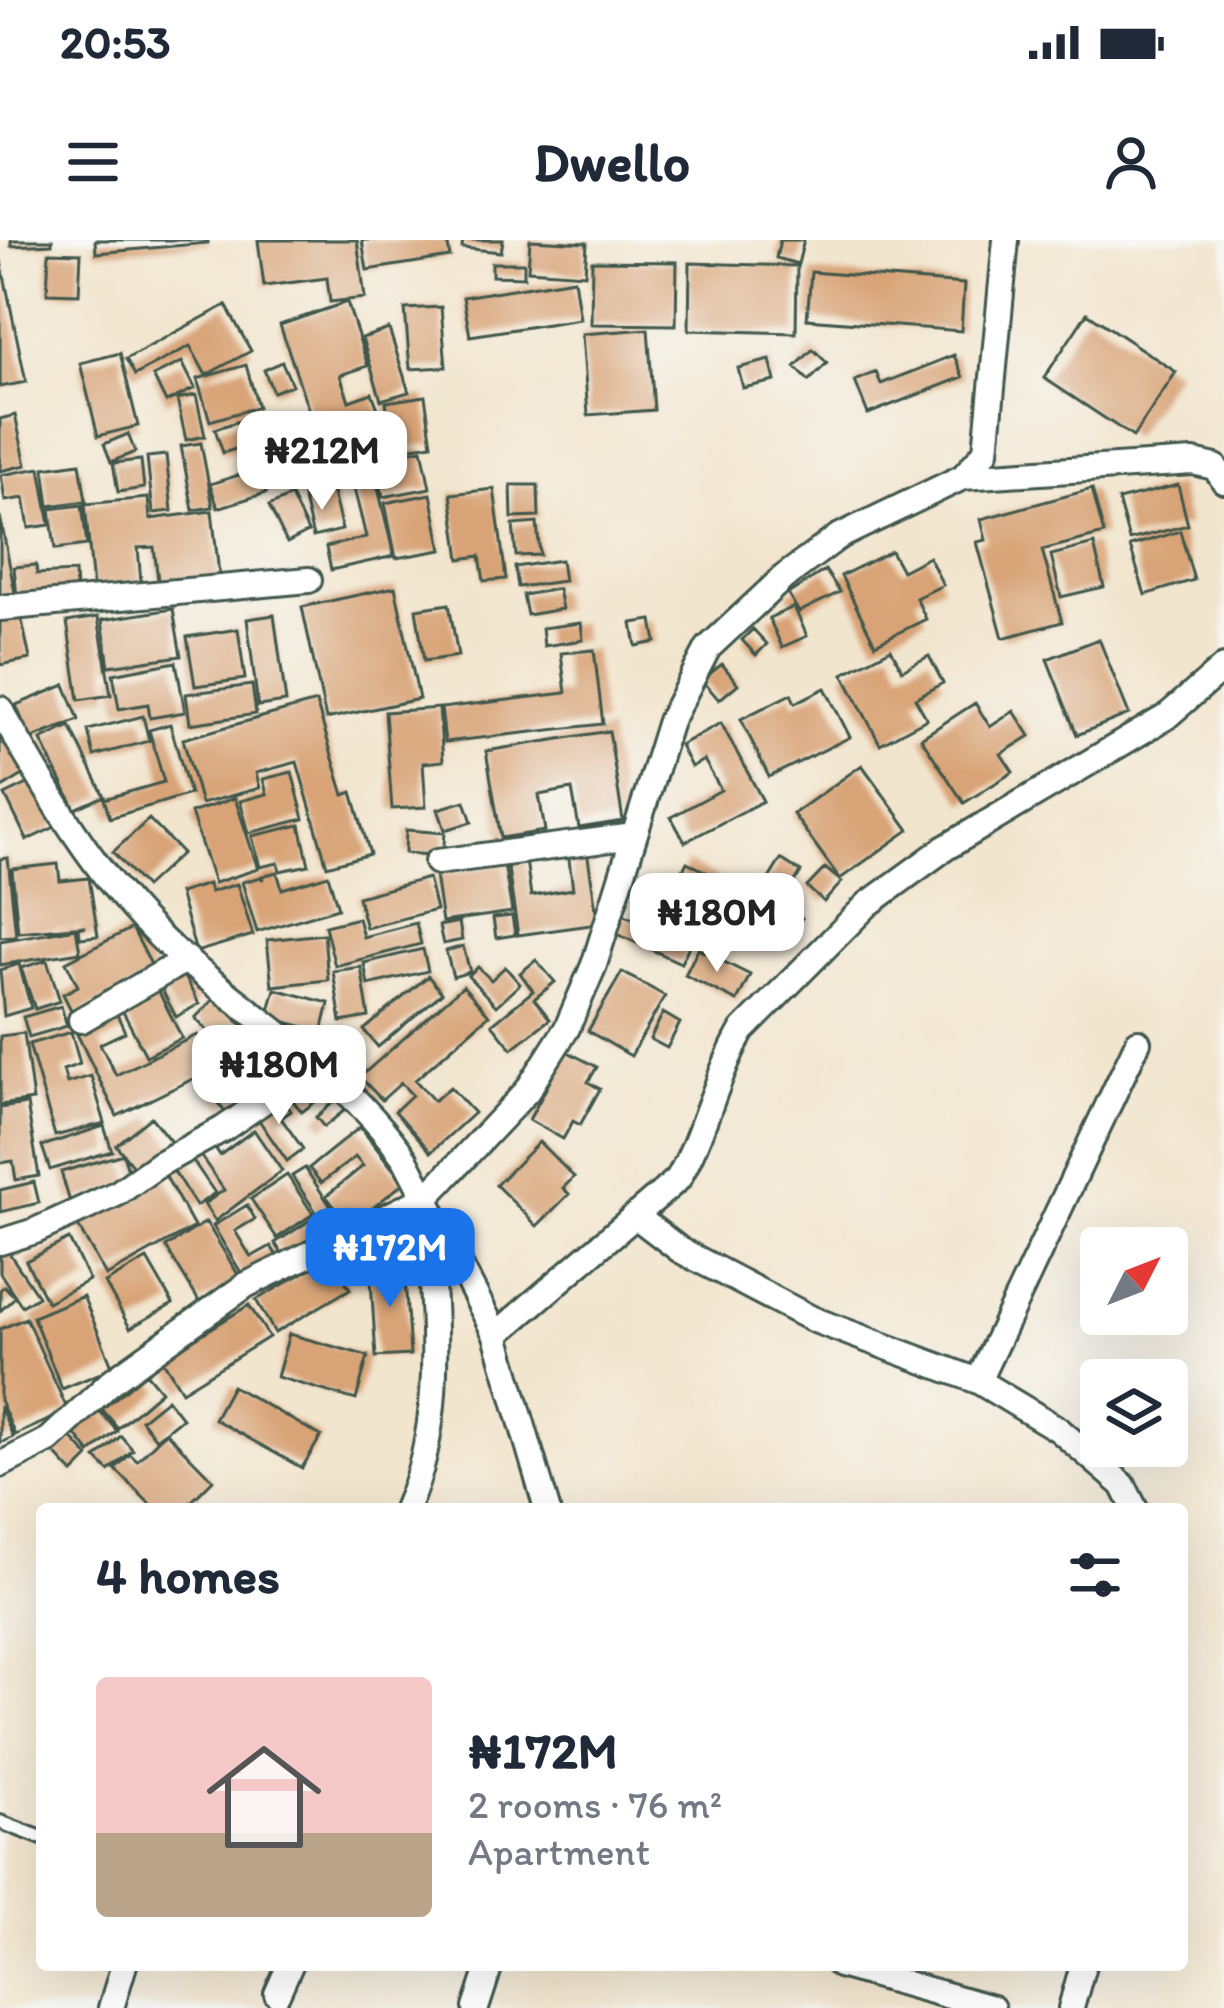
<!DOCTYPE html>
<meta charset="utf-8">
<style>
:root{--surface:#fff;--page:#f2f2f3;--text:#1f2937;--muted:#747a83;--accent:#1a73e8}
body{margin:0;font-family:Itim,sans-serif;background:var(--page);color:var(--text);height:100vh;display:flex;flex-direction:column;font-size:45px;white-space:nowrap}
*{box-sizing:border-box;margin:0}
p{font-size:39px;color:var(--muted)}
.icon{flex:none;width:66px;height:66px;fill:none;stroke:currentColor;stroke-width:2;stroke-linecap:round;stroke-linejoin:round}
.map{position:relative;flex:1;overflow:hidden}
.sheet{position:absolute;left:36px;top:1263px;width:1152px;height:468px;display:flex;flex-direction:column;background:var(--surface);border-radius:12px;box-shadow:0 12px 48px #0002}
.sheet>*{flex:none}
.needle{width:78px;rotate:48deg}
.buttons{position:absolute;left:1080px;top:987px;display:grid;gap:24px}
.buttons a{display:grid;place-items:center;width:108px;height:108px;border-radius:12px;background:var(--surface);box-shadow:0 12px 48px #0002;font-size:60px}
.price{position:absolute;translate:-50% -102px;padding:0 27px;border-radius:24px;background:#fff;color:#222;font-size:39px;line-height:78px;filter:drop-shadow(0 3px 6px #0008)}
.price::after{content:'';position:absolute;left:50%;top:72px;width:36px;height:27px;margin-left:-18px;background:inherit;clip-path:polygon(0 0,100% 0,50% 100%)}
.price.selected{background:var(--accent);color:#fff}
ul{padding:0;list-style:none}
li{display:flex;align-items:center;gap:36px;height:300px;padding:0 60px}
li span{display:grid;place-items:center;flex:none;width:336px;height:240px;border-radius:12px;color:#555}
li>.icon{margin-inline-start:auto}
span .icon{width:144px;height:144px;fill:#fffc;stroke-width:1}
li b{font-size:51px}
h2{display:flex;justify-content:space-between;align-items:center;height:144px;padding:0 60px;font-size:51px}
.status{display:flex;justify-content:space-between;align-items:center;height:84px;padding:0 60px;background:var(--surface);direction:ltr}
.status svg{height:33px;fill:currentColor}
header{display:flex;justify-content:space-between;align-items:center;height:156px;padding:0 60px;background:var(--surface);font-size:54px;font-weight:700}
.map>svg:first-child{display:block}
.building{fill:#d8a376}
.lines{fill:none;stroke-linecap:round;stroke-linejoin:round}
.service-casing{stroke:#3f564b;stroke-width:18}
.minor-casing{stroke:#3f564b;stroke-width:30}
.service{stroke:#fff;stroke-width:12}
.minor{stroke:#fff;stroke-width:24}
</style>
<div class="status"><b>20:53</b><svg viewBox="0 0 49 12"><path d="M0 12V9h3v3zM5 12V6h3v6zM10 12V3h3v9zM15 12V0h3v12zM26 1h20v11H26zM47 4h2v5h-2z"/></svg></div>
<header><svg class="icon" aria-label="menu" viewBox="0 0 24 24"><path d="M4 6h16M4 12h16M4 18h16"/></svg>Dwello<svg class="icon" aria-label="person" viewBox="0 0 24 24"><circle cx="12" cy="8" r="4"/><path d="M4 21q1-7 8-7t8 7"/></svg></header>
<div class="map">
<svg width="1224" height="1768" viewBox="0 0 1224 1768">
<rect width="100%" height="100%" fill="#f6f6f2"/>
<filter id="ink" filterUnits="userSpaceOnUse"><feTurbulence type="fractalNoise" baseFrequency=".00833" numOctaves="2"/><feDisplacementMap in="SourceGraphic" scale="24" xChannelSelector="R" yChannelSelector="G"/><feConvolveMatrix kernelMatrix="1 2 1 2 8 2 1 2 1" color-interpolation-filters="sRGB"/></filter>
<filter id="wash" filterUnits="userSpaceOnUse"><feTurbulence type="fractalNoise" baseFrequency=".004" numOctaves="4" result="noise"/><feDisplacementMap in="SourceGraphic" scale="48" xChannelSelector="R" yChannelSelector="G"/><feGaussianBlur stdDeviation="2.7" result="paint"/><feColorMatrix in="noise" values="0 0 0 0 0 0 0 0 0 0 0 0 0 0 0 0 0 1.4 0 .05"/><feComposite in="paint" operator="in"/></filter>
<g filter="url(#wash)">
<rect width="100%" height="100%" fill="#f2e5ce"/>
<g id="blocks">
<path class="building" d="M11,0H52V4L11,6Z
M95,0H208V3L96,13Z
M258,0H357L365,58L330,62L327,38L264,46Z
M362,0H447L450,17L367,30Z
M463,0H503L501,12L462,8Z
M530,0L587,3L585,34L528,30Z
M780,0H804L798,24L776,18Z
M49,12L81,13L79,54L47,53Z
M0,16L26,142L0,147Z
M592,21L677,22L676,85L591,84Z
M492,23H524V37L492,36Z
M690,23L797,26L796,93L689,90Z
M811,32L964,44L961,91L807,79Z
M574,39L580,79L470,96L463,57Z
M347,62L368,126L340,135L349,161L372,153L380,174L317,195L280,85Z
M226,65L251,111L206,135L190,106L135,135L126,119Z
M441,67L446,127L410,129L405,69Z
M1087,73L1176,132L1133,197L1044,138Z
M389,89L409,152L381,160L362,98Z
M648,89L654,170L588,175L582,94Z
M813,109L827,123L809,141L795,127Z
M120,113L138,186L98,196L80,123Z
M954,115L963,137L868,174L855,141L876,132L881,144Z
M770,120L775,141L743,148L738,128Z
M182,122L195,148L166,162L153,136Z
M282,122L292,145L273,152L264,130Z
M246,125L258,167L210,181L197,139Z
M196,155L205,196L186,200L177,159Z
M425,156L432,204L393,210L386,162Z
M263,173L271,198L223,213L215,189Z
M15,175L26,225L0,231V179Z
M128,194L135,212L111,222L104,204Z
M363,199L370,222L311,241L304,218Z
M201,203L213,267L193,270L181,206Z
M422,209L430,248L383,257L375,218Z
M166,215L172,271L153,273L147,217Z
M141,220L144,248L118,252L113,223Z
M80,223L86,261L49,266L44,228Z
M40,228L50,285L29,288L24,258L5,261L1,235Z
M258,229L266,253L218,268L210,244Z
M374,231L394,316L331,330L326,307L366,297L351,236Z
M511,245H538L539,277L512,278Z
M1178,245L1188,285L1129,300L1118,260Z
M332,249L342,290L313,297L303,256Z
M494,249L506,339L484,341L480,316L460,319L451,254Z
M1092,249L1104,294L1042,310L1062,382L1003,398L977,302L986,300L981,279Z
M431,254L442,310L396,318L385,263Z
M291,256L308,292L287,303L269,266Z
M148,258L150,279L212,271L220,343L159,349L154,307L138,308L141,342L93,347L85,264Z
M82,265L87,305L55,309L50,269Z
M0,276L15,353L0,356Z
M537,283L540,315L516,316L513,285Z
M1180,291L1194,340L1145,355L1130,306Z
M1094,304L1104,347L1061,357L1051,315Z
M891,311L902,331L929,317L943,345L916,358L926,379L875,404L841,336Z
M561,320L564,341L518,347L515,327Z
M36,325L37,334L75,332L76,353L17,357L14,327Z
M825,330L840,352L799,372L788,354Z
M395,347L419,459L326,479L302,367Z
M558,349L562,369L527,375L523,355Z
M449,364L458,416L424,421L416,369Z
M794,367L807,396L782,407L769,378Z
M173,369L181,416L109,426L102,380Z
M20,371L30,419L0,425V375Z
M274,375L286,462L258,466L247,379Z
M98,377L111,455L79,460L67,382Z
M652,380L656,402L636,406L632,383Z
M581,383L583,400L544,406L542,388Z
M238,389L245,439L195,446L187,397Z
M753,389L767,404L756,415L742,400Z
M1099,399L1129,474L1077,495L1047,419Z
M891,409L902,430L929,416L943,443L915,458L927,479L880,504L843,434Z
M594,410L603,484L445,502L441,468L566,453L561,413Z
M176,422L185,472L150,478L148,464L119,469L113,434Z
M722,424L738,444L719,460L702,440Z
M65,445L79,480L30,499L16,465Z
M252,445L256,474L190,484L186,454Z
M825,448L850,497L769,537L741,479L791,454L795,463Z
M316,462L344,555L352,552L370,614L327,626L297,522L256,533L260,548L201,564L183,499Z
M975,463L990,487L1014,471L1030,496L1001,514L1013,532L964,563L921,498Z
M439,468L443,521L423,523L426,567L392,569L385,472Z
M143,476L149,501L94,516L88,490Z
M721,483L763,561L685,602L671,577L721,550L704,520L691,527L680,505Z
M170,484L190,554L110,578L104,559L164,542L149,490Z
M70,486L104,556L75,569L41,500Z
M0,487L28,532L0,549Z
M609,491L623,581L579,588L572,549L539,555L545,591L501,598L486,511Z
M862,525L909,590L840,639L793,574Z
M292,532L304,579L249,593L240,561L267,554L263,539Z
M36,540L57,586L27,600L5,555Z
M235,558L258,629L214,643L191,573Z
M465,561L472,582L445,590L438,569Z
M149,579L182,613L145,647L113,612Z
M300,585L309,625L280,631L278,623L260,627L252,596Z
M406,590L445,593L443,616L405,613Z
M587,610L598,684L518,695L507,622L526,620L531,656L573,649L568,613Z
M8,618L16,696L0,697V619Z
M781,619L801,632L786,655L767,642Z
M687,622L739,649L730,664L714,656L697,689L662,671Z
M58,624L60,641L89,638L98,696L80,698L79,688L86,686L18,692L12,629Z
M504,624L512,672L442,682L435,635Z
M825,628L842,642L824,662L807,647Z
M277,632L282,649L328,635L338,668L257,692L242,642L261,637L263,640L262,636Z
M428,638L436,670L366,688L358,657Z
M208,644L210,652L237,644L253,695L196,712L179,653Z
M769,649L802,678L785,696L753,668Z
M623,674L690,704L681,723L615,693Z
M512,676L515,695L496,698L493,678Z
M358,678L363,697L416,683L421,704L335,726L325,686Z
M459,682L462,700L443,704L439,686Z
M76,688L80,712L0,725V701Z
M132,688L156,734L74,776L63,754L78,746L66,722Z
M324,694L328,740L272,746L267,700Z
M463,706L470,732L453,737L446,711Z
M423,709L428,731L368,745L364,723Z
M698,709L750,735L737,761L685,735Z
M47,720L60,761L35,769L21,728Z
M536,720L555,742L534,759L550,779L512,809L492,784L533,751L520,733Z
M19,724L31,768L4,776L0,730Z
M361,727L369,777L341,782L333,731Z
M478,727L491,740L505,727L520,744L496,766L468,736Z
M622,732L665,756L631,816L588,791Z
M183,735L199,764L176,777L160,746Z
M428,736L442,753L378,807L364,790Z
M463,746L489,775L415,840L434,861L450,847L474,873L431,912L395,871L412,855L401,843L382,860L360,837Z
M157,748L182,798L146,816L120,766Z
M275,749L329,763L322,792L267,777Z
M215,758L264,807L251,818L228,795L220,804L195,778Z
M61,766L67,786L29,797L23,777Z
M115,770L125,792L100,804L116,835L197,795L213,829L117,876L75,790Z
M663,773L680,783L667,808L650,799Z
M71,792L80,824L63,830L67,843L91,836L105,883L55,896L29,804Z
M24,793L33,860L0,865V796Z
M278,803L297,825L231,879L213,857Z
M566,811L597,827L588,842L600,849L580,885L573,881L563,899L529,880Z
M317,834L330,850L302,872L289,856Z
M280,855L291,871L281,878L303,909L287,921L254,873Z
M337,859L345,870L324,887L316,877Z
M27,864L39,936L16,940L13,921L0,923V868Z
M151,877L175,907L140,935L116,905Z
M104,886L112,911L50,930L42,906Z
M360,887L404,943L349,986L326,956L363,926L355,917L321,943L309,928Z
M254,890L282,931L215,981L204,964L224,950L198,912L212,903L220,915Z
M539,902L574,937L563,948L569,954L537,986L496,945Z
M123,914L132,943L70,962L61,932Z
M189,915L215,953L196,966L171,927Z
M305,928L343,985L330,993L327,989L285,1018L275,1003L318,975L292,936Z
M165,935L194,987L106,1036L77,984Z
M287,935L313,974L277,998L251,959Z
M34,942L39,963L0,972V950Z
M247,965L255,979L235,991L251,1017L271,1006L280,1021L246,1041L213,986Z
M206,982L240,1038L200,1063L166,1007Z
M69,999L89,1040L47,1062L26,1021Z
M5,1007L38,1056L22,1066L0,1033V1011Z
M331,1017L350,1049L275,1093L256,1060Z
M147,1019L173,1064L130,1088L105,1043Z
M404,1023L410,1115L376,1117L370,1025Z
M4,1046L15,1057L0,1071V1050Z
M83,1056L113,1128L62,1149L33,1077Z
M249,1065L269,1097L182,1151L162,1119Z
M26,1078L68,1171L15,1195L0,1160V1089Z
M289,1094L368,1116L356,1160L277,1137Z
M146,1133L161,1151L118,1188L102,1169Z
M232,1146L321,1196L302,1228L214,1179Z
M167,1159L182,1178L156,1199L141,1180Z
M0,1166L13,1197L0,1203Z
M99,1170L117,1191L90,1213L73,1191Z
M65,1191L89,1217L73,1233L49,1207Z
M166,1192L213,1240L184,1269H155L115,1229L130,1214L137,1221Z
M121,1196L133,1210L109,1231L96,1218Z"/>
</g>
</g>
<g filter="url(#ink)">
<use href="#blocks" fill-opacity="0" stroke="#3f564b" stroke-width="3"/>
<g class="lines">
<defs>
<path id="service" d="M0,1582L42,1598"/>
<path id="minor" d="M963,237L1193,222L1215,227L1224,241
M0,368L309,340
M0,469C47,552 95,636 165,702C244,774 343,829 405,919L496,1095L547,1269
M437,622L634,596
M81,780L187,719
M637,977L680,1010L812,1079L978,1141L1058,1189L1123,1245L1135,1269
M0,1002L35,991L118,953L159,924L223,889L316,825
M496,1095L678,939C705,892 715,838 742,791L868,664L945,608L1166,477L1224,427
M978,1141L1138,802
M0,1225L49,1200L112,1141L246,1045L427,957L527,851L567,788L594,725L670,481L708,408L784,337L838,297L963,237L986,211L1006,0
M406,1269C449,1174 431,1066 428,965
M839,1725L992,1768
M277,1754L290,1725
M111,1768L124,1725
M476,1768L490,1725
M1071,1768L1083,1725"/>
</defs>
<use href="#service" class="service-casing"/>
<use href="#minor" class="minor-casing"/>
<use href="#service" class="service"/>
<use href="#minor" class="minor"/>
</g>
</g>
</svg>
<div class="buttons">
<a><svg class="needle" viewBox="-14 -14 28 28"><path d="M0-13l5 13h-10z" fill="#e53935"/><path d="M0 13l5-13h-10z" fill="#747a83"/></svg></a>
<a><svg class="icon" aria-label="layers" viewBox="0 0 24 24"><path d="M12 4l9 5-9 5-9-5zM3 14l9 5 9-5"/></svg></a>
</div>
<b class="price" style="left:322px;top:273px">₦212M</b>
<b class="price" style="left:717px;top:735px">₦180M</b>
<b class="price" style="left:279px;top:887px">₦180M</b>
<b class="price selected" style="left:390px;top:1070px">₦172M</b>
<section class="sheet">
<h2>4 homes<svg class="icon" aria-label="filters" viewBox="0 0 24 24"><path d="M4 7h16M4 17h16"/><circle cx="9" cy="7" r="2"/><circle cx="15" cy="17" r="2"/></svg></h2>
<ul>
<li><span style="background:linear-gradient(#f6c9c9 65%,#b9a48a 0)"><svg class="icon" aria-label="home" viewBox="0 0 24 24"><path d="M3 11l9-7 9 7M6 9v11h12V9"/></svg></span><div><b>₦172M</b><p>2 rooms · 76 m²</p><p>Apartment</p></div></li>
</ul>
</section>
</div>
